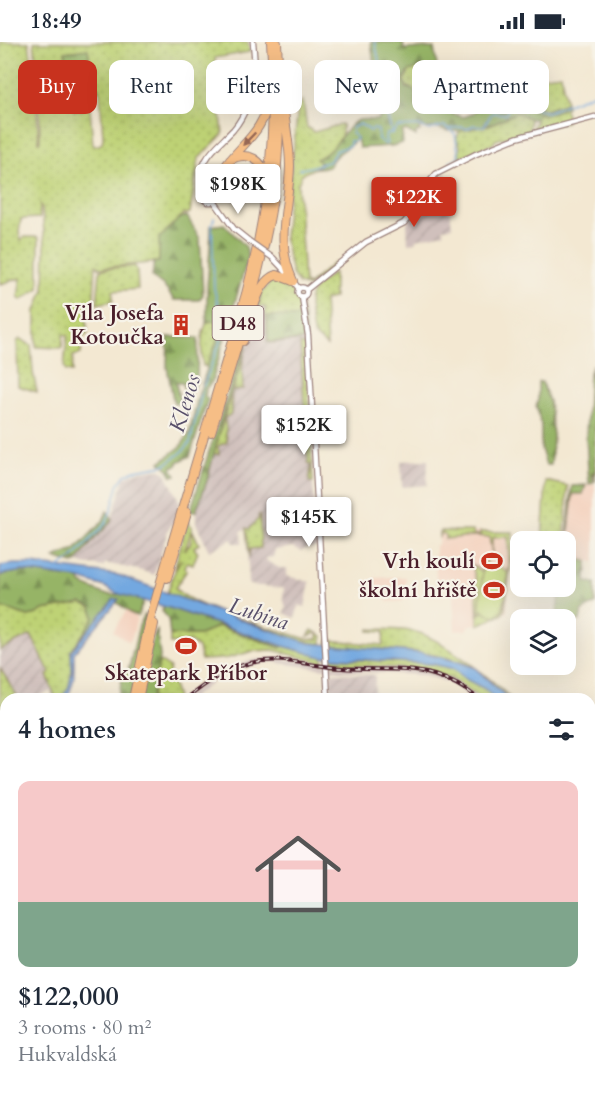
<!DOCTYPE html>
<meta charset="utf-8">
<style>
:root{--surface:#fff;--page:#f2f2f3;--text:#1f2937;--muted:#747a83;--line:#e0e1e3;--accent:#c8321e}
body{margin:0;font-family:Cardo,serif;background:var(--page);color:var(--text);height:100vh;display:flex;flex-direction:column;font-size:22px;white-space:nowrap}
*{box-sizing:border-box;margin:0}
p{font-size:20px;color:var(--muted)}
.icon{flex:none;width:33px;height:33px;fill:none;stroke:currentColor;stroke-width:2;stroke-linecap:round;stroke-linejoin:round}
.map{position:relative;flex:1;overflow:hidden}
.drawer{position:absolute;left:0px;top:651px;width:596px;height:402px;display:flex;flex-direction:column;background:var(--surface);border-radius:18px 18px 0 0;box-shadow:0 6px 24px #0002}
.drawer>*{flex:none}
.guide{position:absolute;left:18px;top:18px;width:560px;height:54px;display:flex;gap:12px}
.tools{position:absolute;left:510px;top:489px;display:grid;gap:12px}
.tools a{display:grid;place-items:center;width:66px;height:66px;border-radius:12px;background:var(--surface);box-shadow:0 6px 24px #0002;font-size:30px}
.price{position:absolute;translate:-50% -51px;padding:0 14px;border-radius:6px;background:#fff;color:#222;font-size:20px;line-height:39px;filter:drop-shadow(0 2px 3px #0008)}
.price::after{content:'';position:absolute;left:50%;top:36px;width:18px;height:14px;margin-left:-9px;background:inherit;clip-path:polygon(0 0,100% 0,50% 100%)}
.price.selected{background:var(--accent);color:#fff}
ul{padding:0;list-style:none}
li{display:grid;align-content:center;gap:12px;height:318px;padding:0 18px}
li+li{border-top:2px solid var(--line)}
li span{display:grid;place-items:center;height:186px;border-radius:12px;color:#555}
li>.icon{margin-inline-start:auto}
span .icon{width:108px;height:108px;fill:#fffc;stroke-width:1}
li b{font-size:26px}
h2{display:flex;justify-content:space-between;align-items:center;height:72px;padding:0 18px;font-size:26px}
.pill{padding:0 21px;border-radius:12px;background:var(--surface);box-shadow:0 6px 24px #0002;font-size:21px;line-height:54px}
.pill.selected{background:var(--accent);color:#fff}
.status{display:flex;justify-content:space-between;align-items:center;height:42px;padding:0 30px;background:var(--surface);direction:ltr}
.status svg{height:16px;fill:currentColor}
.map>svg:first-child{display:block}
.built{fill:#f4d3c0}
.industrial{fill:url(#industrial-furrows)}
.railway{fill:#d0c0bc}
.grass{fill:url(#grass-dots);stroke:#847850;stroke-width:1.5;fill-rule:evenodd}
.forest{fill:url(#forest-firs);stroke:#706a48;stroke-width:1.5;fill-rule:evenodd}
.garden{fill:#bed275;stroke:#847850;stroke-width:1.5}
.water{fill:#73a8e0;stroke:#5e6486;stroke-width:1.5}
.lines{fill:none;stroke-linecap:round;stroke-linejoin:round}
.stream{stroke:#73a8e0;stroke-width:1.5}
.tertiary-casing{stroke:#9e847e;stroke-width:7}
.secondary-casing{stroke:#9e847e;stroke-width:8}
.motorway-casing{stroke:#9e847e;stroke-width:10}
.tertiary{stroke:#fff;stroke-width:4.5}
.secondary{stroke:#fbe5cf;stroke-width:5}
.motorway{stroke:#f6be86;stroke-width:8}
.rail-casing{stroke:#4a1f2b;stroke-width:4}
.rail{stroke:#f7f3e8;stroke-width:1.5;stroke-dasharray:4.5;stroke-linecap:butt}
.tertiary-bridge-casing{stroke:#9e847e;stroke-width:7;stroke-linecap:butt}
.tertiary-bridge{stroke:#fff;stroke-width:4.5}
.oneway{fill:#976754}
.labels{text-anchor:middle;stroke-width:4.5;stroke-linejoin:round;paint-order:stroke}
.shield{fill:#f7f3e8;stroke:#7e5f64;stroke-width:1.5}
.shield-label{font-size:20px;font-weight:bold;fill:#4a1f2b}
.poi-label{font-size:21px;font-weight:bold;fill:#4a1f2b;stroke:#f7f3e8;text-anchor:end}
.water-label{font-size:22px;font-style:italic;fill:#584f6a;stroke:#f7f3e8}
</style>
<div class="status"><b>18:49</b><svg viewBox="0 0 49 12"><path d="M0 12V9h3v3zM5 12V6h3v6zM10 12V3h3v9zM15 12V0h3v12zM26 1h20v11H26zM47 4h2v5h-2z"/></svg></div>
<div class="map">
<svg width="595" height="1053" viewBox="0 0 595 1053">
<defs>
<pattern id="industrial-furrows" width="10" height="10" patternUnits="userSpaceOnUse" patternTransform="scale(1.5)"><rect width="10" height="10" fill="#d0c0bc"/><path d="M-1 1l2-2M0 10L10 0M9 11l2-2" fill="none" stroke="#b4a5a2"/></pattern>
<pattern id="grass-dots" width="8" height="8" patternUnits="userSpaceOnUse" patternTransform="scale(1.5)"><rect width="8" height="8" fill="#bed275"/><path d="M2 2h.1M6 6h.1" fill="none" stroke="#a5b465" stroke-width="1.8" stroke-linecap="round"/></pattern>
<pattern id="forest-firs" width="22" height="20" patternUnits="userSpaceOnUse" patternTransform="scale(1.5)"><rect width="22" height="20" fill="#96b466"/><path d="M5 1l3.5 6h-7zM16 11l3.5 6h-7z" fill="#7c9254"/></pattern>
</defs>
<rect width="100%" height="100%" fill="#f7f3e8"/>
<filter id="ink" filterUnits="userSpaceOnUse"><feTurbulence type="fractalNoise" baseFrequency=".0167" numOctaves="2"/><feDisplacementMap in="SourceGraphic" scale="12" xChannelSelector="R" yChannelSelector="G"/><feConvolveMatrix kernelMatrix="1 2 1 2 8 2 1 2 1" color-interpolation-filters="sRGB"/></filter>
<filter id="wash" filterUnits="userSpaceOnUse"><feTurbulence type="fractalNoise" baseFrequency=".008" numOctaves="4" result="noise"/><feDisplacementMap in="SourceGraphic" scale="24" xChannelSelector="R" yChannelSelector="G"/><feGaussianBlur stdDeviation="1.35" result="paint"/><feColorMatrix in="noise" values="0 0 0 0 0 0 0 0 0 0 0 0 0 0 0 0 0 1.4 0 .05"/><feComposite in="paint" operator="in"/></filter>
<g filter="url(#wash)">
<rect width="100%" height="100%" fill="#f3e8d2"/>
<path class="built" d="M595,443V520L566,516L572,444Z
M441,489L513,490L507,570L478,582L469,583L466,588L455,589L452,536L436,537L435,503H438L439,491Z
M406,535V557H403V559L387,560L386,554L375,555L374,536Z
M127,568L137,576L132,595L129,600L113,589Z"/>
<path class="industrial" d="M446,131L452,185L443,186L444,191L416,197L415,200L408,201L407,181L433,139Z
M261,254L302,277L317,505L307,506L301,509L292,505L275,508L273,515L266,516L267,519L279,526H287V534L310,540L305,565L299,563L295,576L284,571L286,566L283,555L284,546L249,543L246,487L241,489L242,501H233L232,497L209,509L196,481V469L207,439L224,373Z
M428,418L427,443L402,445L401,419Z
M158,427L166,431L180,461L175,480L169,485L154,533L143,529L109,522H104V525L76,521L96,495L111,480L124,436L136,430Z
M31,592L50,632L47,633L58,657H53L51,649L33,657H19L0,626V608Z
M337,631L375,633L374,657H330L331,632Z"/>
<path class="railway" d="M272,616L341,624L426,628L452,637L482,657H475L450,641L425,633L341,629L273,620L254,623L228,631L214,639L190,657H183L212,635L226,627L253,618Z"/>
<path class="grass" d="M0,0H29L35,42L39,101L40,98C40,65 38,32 34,0H248L250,10L215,16L223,92L199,116L190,171L187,172L184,171L166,191L159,220L100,226L96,222L93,271L87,272V293L82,295L81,312L73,314L72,330L66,329L64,326L67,293H63L62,306L36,305V269L44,247L45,203L42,166L40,163V176L21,177L19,190L21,198L25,195H38L39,197V246L21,258L18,254L21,236L0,242ZM88,8L92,34L100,51L103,95L102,101L99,103L93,104L90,66L74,69L69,46L68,23L66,11Z
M421,25L430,27L434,49L433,62L426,67H419L416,64L412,47L406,44L404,39L409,29Z
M561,32L566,61L546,68L540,66L535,35Z
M303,58L307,85L314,90L342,82C345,98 330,111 317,117L321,123L302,132L298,142L304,241L308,243L334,221L337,223L308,245L299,242L292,232L284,195L298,64Z
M564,65L567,73L566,80L545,84L532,89L538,71L546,73Z
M515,71H520L530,77L529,89L496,98L493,102L458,116L460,104L456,97L460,89L489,83Z
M135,224L137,228L138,247L113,249V259L97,262L100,229L103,227Z
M334,231V256L324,258L327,304L313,292C308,257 302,252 334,231Z
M278,237C294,243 300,259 304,275L268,299H300L270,301L267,299L265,265H257L260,253L272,238Z
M208,279H214L219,281C222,296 212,311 206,324H203C201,313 200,289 208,279Z
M20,297L31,303L33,330L37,350L18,344L17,300Z
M247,302L242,326L243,347L232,349L231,372L225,376L227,400L218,404L219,412H213Z
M300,302L306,303L313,440H309L311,424L308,421Z
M546,439L568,444L564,499H542Z
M260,472L261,506L250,507L249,515L246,486L249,487L259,476L258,474Z
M188,478L192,487L185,508L190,502L193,489L199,502L194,505L197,510H198L193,522L187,520L185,526L187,528L175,546C191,566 279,588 307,597H318V592L315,591L308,594L312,588L322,594V602C274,597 215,568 167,552L173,533L181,517L174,527Z
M441,489H473L474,493H480V490H513L511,520H509L508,495L492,496V512L489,495L474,494L445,497V492L440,491L439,496V491Z
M509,522H511L505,568L502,573L478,583L476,538L472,523L483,530L479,571L484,569L487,572L501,570L504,564Z
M82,561L91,565L95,575L71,609L72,629L69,644L62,657H56L47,633L50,631L31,593L0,608V566L7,567L28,574L37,572L43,568Z
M218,584L280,606L283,604L323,615V621L273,608L253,609L225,617L201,618L198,606L190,600L170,602V593H200Z
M369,587C384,588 401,586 416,590C440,596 494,638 511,657C497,651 487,632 473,625C429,605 375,609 328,603V598L383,603L384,590L369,589Z
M328,616L433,622L453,627L467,638L485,647L495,657H482L452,637L426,628L329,621Z
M161,620L170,626L169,628L177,657H151L158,621Z
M0,626L19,657H6V718L0,722Z"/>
<path class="forest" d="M371,0H403L404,7L434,6L442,54L449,62L453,72L464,75L472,72L494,49L504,51L528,48L531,46L535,35L540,66L546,68L566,61L567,65L546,73L539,71L535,77H530L517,70L489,83L460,89H449L439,86H419L420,89L416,90V94L406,88L402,90L403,101L392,104L359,106L357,96C348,108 334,110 329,125L316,126L321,122L316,117C335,111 347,81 358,78C363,77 371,78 377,78L381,74ZM421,25L430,27L434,49L433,62L426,67H419L416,64L415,48L407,46L404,39L409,29Z
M88,7L92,34L99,48L82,51L84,67L74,69C69,49 70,30 65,10Z
M187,174L200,197L203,253L199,258H174L163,243L152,235L154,220H159V196C168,190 176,175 187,174Z
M224,182L246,205L248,215L212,340L206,346L205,355L208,357L190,414L178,420V422L172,426L176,433L172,434L168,427L160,420L180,405L189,392L199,351L207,327L206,324C213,311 219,298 220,284L217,280L211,279L206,281C208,265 206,249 208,233C209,217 211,201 211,184Z
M261,254L224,372L207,439L196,469L190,470L236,324Z
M267,274L304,275L306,295L305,298L268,300Z
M168,295L198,296L197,339L185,359L183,341H176L180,361L174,362L167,325Z
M592,322L595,351V440L594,430H592L593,441L589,442L586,395L589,330L590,328L591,335Z
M538,340H542L549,359L551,371L553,395L551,423H546L541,407V383L536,364L538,358Z
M586,443L583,452H573L566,516L587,519L586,540L595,541V562L582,569L580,579L559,577L557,566L561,545L566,544V503L572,444Z
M107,469L112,476L111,480L96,495L76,521L73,522L54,516L75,508L103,479Z
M23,529L80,537L81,542L104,552L115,553L122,551L144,558L138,574L132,572L116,560L118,558L114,557L74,606L94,575L91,565L82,561L43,568L37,572L28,574L7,567L0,566V533Z
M164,564L283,604L281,606L218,584L200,593H170L168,576L162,569Z
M145,572L148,577L131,657H118L123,631L128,630L139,584Z
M157,587L160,615L151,657H140L152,599Z"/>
<path class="garden" d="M484,517H486L488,526L499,524L508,531C506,544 507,591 482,567L481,572H479Z"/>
<path class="water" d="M14,522H32L118,533L255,583L309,601L422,611L456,619L475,626L509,657H495L485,647L467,638L453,627L433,622L322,615L283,604L173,567L116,551L105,545L80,537L23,529L0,533V524Z
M114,557H119L74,611C74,630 76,640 66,657H62L69,644L72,629L71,609Z"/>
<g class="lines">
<path class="stream" d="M375,0L382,33L384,54L387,60L385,66L392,91
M450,120L459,114L455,92L450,88
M299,127C310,126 320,122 330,119L336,109L350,103V99H355L357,96L352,92V86L360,82L371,89L373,87L378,88V97L385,102L388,101L385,97L386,92L392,91L397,85L418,84L429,88L444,84L449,87L461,85L467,87L474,83L477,85L484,84L492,71L506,72L513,56C526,56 534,67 547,70L595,51
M227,149C232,138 247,132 259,130
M58,526L74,515L106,481L111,469L119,441L125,433L135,428L164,423L181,411L190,401L203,345L223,292V284L214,246L212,183L214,176
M0,1031L6,1034
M20,1047L24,1053"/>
</g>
</g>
<g filter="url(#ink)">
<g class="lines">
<defs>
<path id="tertiary" d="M202 152a8 8 0 1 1 16 0a8 8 0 1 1-16 0Z
M206,146C193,120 217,105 233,88C240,80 245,70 249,60C257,40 255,21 253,0
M214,159L234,187L249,199
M273,216L287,231L299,247
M297.5 250a4.5 4.5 0 1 1 9 0a4.5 4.5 0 1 1-9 0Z
M306,248L366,200L404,181L412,171L427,143L436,132L476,112L516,96L595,75
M302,255L308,293L328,657
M590,864L595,867
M420,1047L421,1053"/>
<path id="secondary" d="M590,792L595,791
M0,814L6,811"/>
<path id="motorway" d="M284,69C286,87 290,106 290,124C289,167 274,197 293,239
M230,118C248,108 264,118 266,137
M214,145C230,105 263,99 270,53
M243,299C251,281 256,237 277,233L293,239
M211,390C234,313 261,235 273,156C281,104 280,53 277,1
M167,536L187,470
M133,657L150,578L163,532L246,252C268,168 278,86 271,0
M138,657L154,582
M185,1047L187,1053
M191,1047L193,1053"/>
</defs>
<use href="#tertiary" class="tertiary-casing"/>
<use href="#secondary" class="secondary-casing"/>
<use href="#motorway" class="motorway-casing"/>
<use href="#tertiary" class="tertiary"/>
<use href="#secondary" class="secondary"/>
<use href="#motorway" class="motorway"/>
<defs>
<path id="rail" d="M186,657C206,641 226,627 250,621C281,614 311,624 342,626C372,629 405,624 434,633C451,638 465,646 479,657
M590,782L595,784
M0,786L6,783"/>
</defs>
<use href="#rail" class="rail-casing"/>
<use href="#rail" class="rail"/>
<defs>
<path id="tertiary-bridge" d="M249,199L273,216"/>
</defs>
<use href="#tertiary-bridge" class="tertiary-bridge-casing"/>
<use href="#tertiary-bridge" class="tertiary-bridge"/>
</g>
<defs><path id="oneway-solid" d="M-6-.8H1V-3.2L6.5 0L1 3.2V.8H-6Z" transform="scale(1.5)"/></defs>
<use class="oneway" href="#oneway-solid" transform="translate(249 97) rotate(134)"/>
</g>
<defs>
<symbol id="building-bare" viewBox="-9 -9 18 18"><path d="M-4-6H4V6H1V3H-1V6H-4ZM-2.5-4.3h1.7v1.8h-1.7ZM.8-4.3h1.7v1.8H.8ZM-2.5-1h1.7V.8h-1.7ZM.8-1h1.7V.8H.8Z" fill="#c8321e" stroke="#f7f3e8" stroke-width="2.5" paint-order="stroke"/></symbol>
<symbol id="stadium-bare" viewBox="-9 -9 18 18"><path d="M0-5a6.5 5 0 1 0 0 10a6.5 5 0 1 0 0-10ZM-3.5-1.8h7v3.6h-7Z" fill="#c8321e" stroke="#f7f3e8" stroke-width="2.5" paint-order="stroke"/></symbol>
</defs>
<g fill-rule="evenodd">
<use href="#building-bare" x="166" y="268" width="30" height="30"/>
<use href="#stadium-bare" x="477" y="504" width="30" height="30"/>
<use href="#stadium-bare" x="479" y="533" width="30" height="30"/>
<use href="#stadium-bare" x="171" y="589" width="30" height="30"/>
</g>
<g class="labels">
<rect class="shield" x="212.5" y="264" width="51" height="34" rx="4.5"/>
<g class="shield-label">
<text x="238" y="288">D48</text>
</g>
<g class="poi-label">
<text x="164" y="278">Vila Josefa<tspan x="164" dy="24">Kotoučka</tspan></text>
<text x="475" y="526">Vrh koulí</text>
<text x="477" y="555">školní hřiště</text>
<text x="186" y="638" text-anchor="middle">Skatepark Příbor</text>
</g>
<g class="water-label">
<text transform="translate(184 361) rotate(-73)" y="8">Klenos</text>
<text transform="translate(259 571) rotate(18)" y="8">Lubina</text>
</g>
</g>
</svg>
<div class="tools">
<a><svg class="icon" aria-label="locate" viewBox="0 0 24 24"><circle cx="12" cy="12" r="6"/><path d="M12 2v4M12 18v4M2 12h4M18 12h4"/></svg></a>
<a><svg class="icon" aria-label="layers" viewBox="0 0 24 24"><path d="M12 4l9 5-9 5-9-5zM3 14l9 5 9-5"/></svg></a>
</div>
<b class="price" style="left:238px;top:173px">$198K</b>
<b class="price selected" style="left:414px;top:186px">$122K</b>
<b class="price" style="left:304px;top:414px">$152K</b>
<b class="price" style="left:309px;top:506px">$145K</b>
<div class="guide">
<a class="pill selected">Buy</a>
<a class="pill">Rent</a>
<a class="pill">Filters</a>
<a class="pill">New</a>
<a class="pill">Apartment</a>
</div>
<section class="drawer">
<h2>4 homes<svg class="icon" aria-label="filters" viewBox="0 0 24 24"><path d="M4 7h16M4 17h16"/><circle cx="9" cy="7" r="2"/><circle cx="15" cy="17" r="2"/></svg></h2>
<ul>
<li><span style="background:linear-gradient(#f6c9c9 65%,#7fa58c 0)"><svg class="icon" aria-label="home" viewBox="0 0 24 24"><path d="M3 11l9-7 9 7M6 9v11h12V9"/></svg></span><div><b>$122,000</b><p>3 rooms · 80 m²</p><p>Hukvaldská</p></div></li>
</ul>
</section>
</div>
